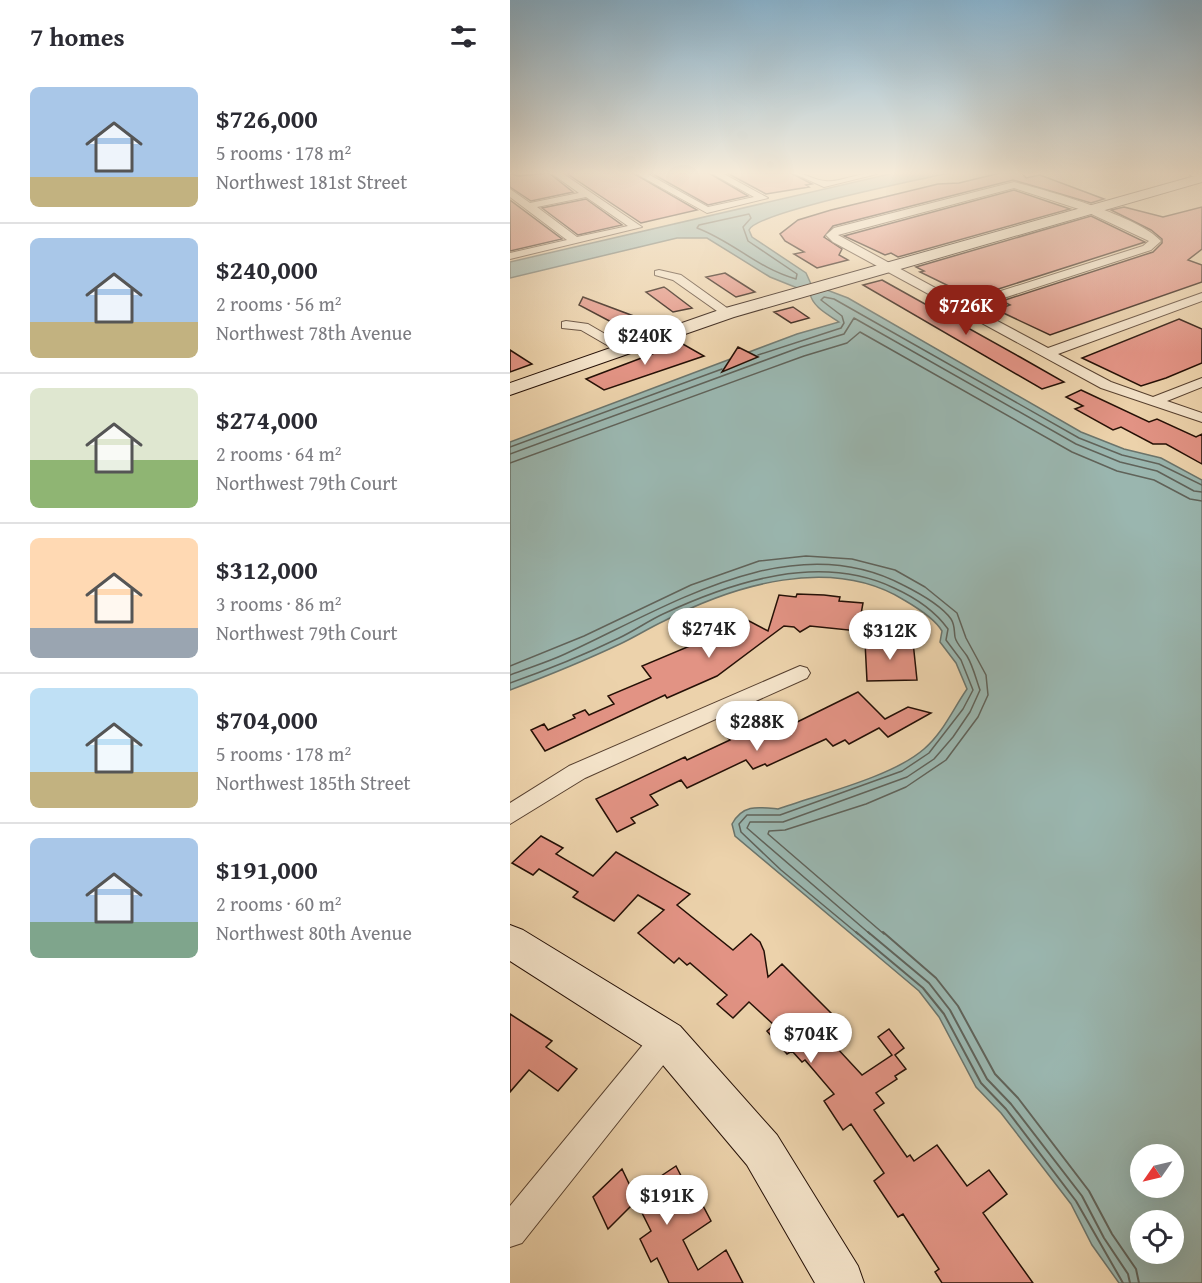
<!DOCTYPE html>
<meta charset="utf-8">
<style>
:root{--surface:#fff;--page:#f2f2f3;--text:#2b2b33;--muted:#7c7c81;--line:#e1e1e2;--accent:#8f2418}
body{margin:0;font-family:"Gentium Book Plus",serif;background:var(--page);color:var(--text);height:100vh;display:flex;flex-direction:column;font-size:22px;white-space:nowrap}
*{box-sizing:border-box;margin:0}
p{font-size:20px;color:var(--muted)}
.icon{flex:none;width:33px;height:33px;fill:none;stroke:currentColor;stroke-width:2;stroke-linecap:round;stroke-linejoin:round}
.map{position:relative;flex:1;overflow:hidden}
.details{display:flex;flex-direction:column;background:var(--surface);width:510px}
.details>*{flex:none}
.needle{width:39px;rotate:236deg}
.buttons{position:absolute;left:620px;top:1144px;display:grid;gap:12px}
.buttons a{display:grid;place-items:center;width:54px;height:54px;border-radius:50%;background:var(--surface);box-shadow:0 6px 24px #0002;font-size:30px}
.price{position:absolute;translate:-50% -51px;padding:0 14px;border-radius:21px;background:#fff;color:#222;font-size:20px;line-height:39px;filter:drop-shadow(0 2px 3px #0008)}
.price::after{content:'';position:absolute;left:50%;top:36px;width:18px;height:14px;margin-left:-9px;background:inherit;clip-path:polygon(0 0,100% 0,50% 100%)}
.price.selected{background:var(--accent);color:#fff}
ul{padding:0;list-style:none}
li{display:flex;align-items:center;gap:18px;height:150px;padding:0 30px}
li+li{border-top:2px solid var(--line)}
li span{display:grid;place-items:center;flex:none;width:168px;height:120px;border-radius:9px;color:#555}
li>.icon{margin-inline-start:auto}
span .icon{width:72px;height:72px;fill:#fffc;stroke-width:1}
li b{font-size:26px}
h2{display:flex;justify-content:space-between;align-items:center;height:72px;padding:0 30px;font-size:26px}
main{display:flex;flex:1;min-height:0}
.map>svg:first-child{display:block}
.water{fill:#9ab6af;stroke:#6b746b;stroke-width:1.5;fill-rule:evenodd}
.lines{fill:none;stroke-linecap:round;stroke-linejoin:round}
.shore-far1{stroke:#60635a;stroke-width:1.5}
.shore{stroke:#60635a;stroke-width:2}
.building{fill:#e29384;stroke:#251006;stroke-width:1.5}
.street-casing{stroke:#57402f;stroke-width:2}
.secondary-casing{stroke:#251006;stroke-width:2}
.street{fill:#f3e2c8;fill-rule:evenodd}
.secondary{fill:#f3e2c8;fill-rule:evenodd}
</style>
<main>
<section class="details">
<h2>7 homes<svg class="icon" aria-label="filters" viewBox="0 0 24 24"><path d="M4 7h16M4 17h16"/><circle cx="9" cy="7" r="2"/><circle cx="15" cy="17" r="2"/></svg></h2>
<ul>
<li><span style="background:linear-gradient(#a9c7e8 75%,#c2b280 0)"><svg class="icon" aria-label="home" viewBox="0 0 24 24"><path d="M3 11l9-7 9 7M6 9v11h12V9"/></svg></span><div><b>$726,000</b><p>5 rooms · 178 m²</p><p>Northwest 181st Street</p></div></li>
<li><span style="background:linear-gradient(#a9c7e8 70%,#c2b280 0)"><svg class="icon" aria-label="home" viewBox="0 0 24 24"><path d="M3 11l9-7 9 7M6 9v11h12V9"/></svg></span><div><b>$240,000</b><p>2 rooms · 56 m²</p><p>Northwest 78th Avenue</p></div></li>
<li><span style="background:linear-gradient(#dfe7d0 60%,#8fb573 0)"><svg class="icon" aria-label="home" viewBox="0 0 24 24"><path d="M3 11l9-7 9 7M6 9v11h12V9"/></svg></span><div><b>$274,000</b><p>2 rooms · 64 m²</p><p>Northwest 79th Court</p></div></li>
<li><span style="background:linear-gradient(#ffd9b3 75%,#9aa5b1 0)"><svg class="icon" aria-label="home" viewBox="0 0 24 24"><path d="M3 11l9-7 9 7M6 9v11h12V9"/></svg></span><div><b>$312,000</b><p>3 rooms · 86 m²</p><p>Northwest 79th Court</p></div></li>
<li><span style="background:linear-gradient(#bfe0f5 70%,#c2b280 0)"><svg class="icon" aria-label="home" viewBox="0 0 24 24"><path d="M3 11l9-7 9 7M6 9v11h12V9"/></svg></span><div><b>$704,000</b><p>5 rooms · 178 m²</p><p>Northwest 185th Street</p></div></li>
<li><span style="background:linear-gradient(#a9c7e8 70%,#7fa58c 0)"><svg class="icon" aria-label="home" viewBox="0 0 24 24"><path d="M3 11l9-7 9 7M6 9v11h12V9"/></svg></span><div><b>$191,000</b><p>2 rooms · 60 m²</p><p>Northwest 80th Avenue</p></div></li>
</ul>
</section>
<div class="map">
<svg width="692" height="1283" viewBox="0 0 692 1283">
<rect width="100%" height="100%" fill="#ecd2ab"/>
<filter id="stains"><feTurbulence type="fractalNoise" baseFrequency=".00333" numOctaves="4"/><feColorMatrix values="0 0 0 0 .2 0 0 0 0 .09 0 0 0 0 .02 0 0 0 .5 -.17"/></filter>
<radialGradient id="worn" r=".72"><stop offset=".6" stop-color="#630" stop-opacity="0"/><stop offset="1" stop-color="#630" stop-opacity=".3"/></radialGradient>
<path class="water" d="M384,173H438C410,180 246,212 239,230L242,237L296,273L301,284L338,298L571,432L614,449L651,458L692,480V1283H609L582,1245L561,1204L491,1113L466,1087L429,1017L409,991L225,836L222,824C233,804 248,807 268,809C310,794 382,777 414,749C433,733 443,709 457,689L446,663L430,642L432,631C425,619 406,607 394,600C321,555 224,585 154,621C139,628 125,637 110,644C74,661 37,676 0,690V442L287,334L329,322C319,315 302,307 300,293L260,277L197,238H167L0,278V262ZM630,1155H663V1188H630ZM630,1221H663V1254H630Z"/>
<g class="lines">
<path class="shore-far1" d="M239,214L241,218L233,227L238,241L287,274L286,279C247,268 224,242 187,228L189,225Z
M248,355L331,328L334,323L332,316L311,300L314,297L324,299L569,438L612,455L649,464L692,485
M0,447L212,369
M0,454L291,347L334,334L344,318L566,444L610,462L647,471L684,491L692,492
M0,463L294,356L337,343L350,332L562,452L607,471L644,480L680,499L692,501
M0,666L74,636L181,585L249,561L296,556L342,559L385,570L415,587L447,613L456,638L476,675L478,695L468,717L436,760L396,787L356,804L275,830L259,831L258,834L374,934
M0,675C18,668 38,662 55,654C156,608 281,525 393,585C409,593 431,605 441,619C445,625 444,631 445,637C446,643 453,650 457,656C463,666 466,679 470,690L460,712L443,737L424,759L397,777L273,822H240L237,828L360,934
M0,683C37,670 74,655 109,638C124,631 138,621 153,614C224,581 310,553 384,588C404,597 425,611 438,629L436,640L451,660L463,690L453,709L419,753L392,771L270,815H237L229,824L231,832L271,870L348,934"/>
<path class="shore" d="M346,932L413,988L434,1014L471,1083L496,1109L566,1201L613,1283
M358,932L419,983L440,1010L477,1079L501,1104L572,1196L594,1238L618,1274L620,1283
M373,932L426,978L448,1006L485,1074L508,1098L579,1191L602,1234L626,1269L629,1283"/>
</g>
<path class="building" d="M0,173L8,176L39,173L63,192L21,201L0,187Z
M56,173H123L187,210L131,223Z
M141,173H199L238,196L198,205Z
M217,173H281L302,184L296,185L299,187L256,194Z
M490,173H512L516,178L530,175L594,199L581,203L503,180L323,226L314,237L332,249L329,255L338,260L307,268L284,254L294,252L275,241L270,234L288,220L321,210L428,184L449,183Z
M504,190L560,209L388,257L381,253L375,255L334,236Z
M76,199L112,225L68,235L32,208Z
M0,200L52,239L0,251Z
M614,207L653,217L692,207V249L678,260L692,265V282L540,335L487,310L500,305L492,301L643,252L652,243V239L641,230L601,210Z
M581,216L635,242L476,293L465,288L451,292L410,272L414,271L406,267Z
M215,273L245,292L226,297L196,277Z
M372,280L510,357L554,382L532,389L353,285Z
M154,287L157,289L182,308L163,312L136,292Z
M73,297L129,318L137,325L120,330L107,325L69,305Z
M283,307L299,318L281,323L264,312Z
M669,319L692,329V363L656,378L631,386L572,358Z
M171,343L194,356L94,390L76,379Z
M228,347L248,357L212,372Z
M0,350L22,364L0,372Z
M571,390L639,422L647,419L686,437L692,434V464L656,444H643L611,427L603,430L565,409L573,406L556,397Z
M287,594L314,595L330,597L329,601L353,603L348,631L300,626L290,632L284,627L274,626L207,676L157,698L155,695L35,751L21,730L34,724L38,730L65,718L63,715L75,710L79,715L104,704L98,696L141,678L132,666L187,643L183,639L222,612L258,631L269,595L286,597Z
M379,641L403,642L407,680L357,681L355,642Z
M348,692L375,719L398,707L421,713L378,737L369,728L339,744L335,740L323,746L316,739L257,766L255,764L243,769L236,760L177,788L171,780L140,795L148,805L121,818L125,823L107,832L86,799L175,757L177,760L220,740L217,737L264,716L275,728Z
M31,836L53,848L46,854L83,876L106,852L180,894L167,905L223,950L241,934L250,942L254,951L258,977L272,964L334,1026L321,1036L328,1044L325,1046L352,1075L382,1055L368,1037L379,1029L394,1048L385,1055L396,1069L385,1076L387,1079L366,1093L374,1103L364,1110L397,1157L400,1155L404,1161L427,1145L457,1186L479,1170L497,1194L473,1213L523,1283H432L425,1272L429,1269L393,1214L388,1217L364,1181L374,1173L341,1124L333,1130L314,1101L324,1094L295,1060L292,1062L282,1051L277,1054L257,1031L264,1025L239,1002L223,1018L207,1004L217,995L180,963L177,965L169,958L164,963L128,933L154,910L128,895L104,921L63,897L68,892L29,869L23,875L2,863Z
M0,1014L42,1041L36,1047L67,1069L48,1091L19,1070L0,1092Z
M166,1166L186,1205L191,1202L201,1221L173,1240L188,1270L216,1250L233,1283H159L147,1258L141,1262L130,1239L141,1231L126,1201L98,1229L83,1197L112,1169L124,1194Z"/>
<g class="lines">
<defs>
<path id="street" d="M41,173H52L132,227L0,259V253L57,240L0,197V189L20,203L69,193ZM76,197L118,226L67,237L27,207Z
M125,173H136L198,207L244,197L201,173H212L258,198L197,213Z
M283,173C296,173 303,180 315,181C332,183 349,171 367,174L314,187Z
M679,173L692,174V180L680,175Z
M504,182C539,191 628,216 651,241L641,250L463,308L538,348L692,293V301L548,354L601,382L643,397L692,378V387L657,401L692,413V422L591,388L323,242L316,235L324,228ZM504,188L575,211L639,241L633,246L453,303L328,235Z
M149,270L171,275L224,313L214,316L163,280L145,275V271Z
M56,321L78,324L121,349L119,352H109L71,330L52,328V322Z
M290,666L297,668L300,673L297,678L75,778L0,824V803L59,766Z
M156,1026L166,1029L170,1039L166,1049L12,1243L0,1247V1206L146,1029Z"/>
<path id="secondary" d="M692,174V182L224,317L0,395V383L212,309Z
M0,925L13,930L170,1026L267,1135L348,1266L354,1283H305L237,1165L142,1052L0,961Z"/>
</defs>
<use href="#street" class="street-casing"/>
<use href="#secondary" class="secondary-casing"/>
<use href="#street" class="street"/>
<use href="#secondary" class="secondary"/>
</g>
<linearGradient id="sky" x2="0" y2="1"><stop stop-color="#89b5d1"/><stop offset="0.49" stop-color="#f6ebd9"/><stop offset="1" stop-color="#f6ebd9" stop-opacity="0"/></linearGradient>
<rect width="692" height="353" fill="url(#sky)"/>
<rect width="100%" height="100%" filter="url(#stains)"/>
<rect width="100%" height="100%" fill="url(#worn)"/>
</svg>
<div class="buttons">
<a><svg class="needle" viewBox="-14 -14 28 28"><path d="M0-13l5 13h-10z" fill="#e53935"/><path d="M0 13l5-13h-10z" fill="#7c7c81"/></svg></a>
<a><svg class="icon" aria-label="locate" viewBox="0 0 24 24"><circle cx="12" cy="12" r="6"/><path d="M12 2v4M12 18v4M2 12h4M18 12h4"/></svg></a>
</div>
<b class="price selected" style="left:456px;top:336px">$726K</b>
<b class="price" style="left:135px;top:366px">$240K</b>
<b class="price" style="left:199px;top:659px">$274K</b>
<b class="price" style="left:380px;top:661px">$312K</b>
<b class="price" style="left:247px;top:752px">$288K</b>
<b class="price" style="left:301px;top:1064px">$704K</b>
<b class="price" style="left:157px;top:1226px">$191K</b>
</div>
</main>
